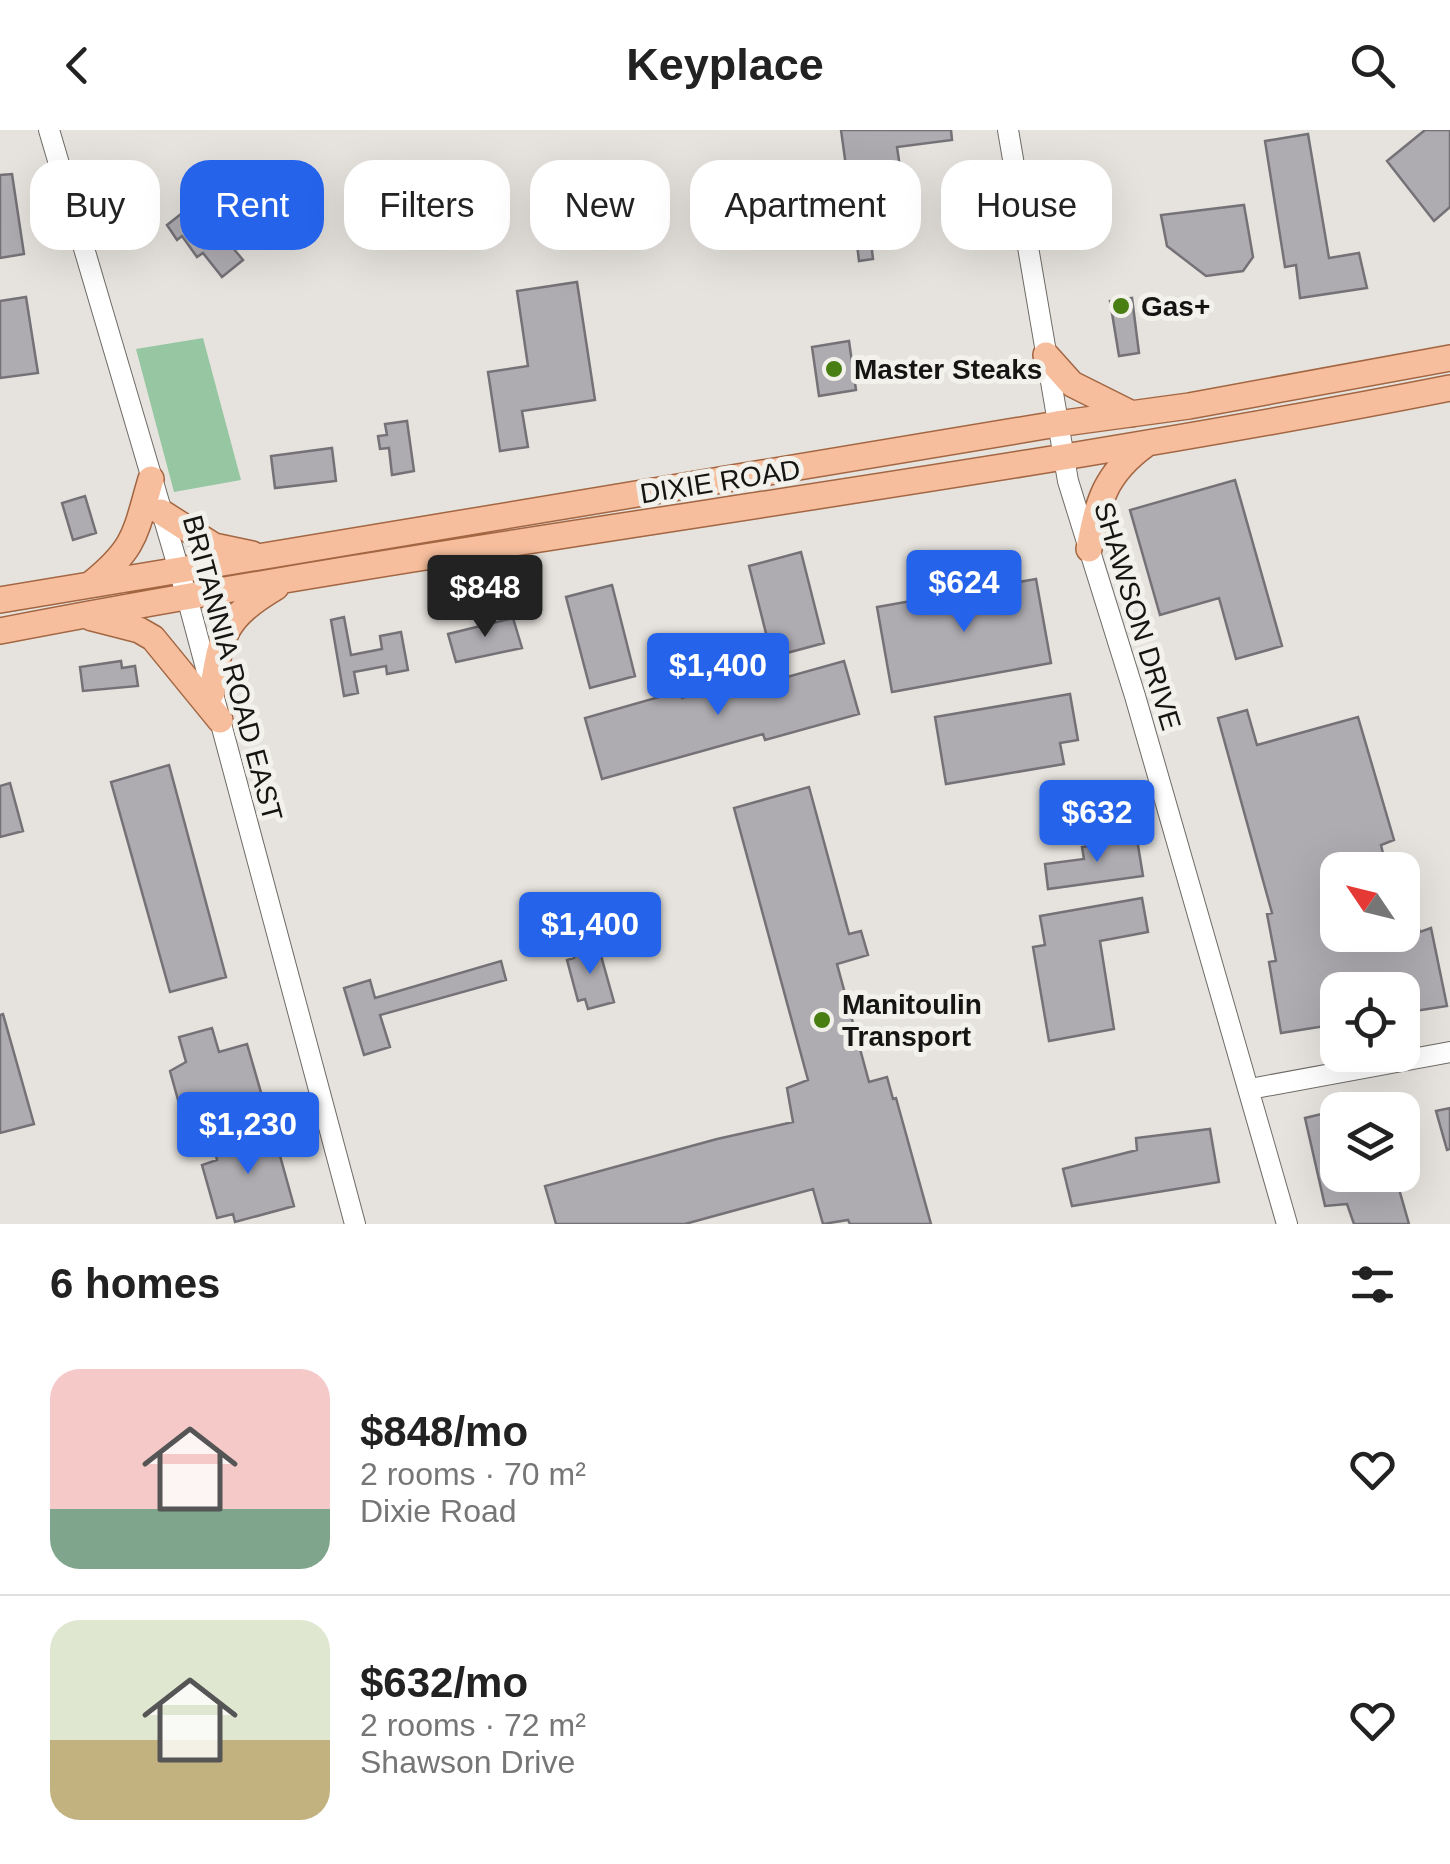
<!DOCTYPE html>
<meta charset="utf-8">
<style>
:root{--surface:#fff;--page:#f2f2f2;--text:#222;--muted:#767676;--line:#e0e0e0;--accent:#2563eb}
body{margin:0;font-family:Arial,sans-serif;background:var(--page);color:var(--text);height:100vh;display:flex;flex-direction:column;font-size:38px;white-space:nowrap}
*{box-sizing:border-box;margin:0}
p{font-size:32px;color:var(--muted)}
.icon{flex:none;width:55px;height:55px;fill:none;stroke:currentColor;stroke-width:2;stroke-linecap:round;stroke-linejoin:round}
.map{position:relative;height:1094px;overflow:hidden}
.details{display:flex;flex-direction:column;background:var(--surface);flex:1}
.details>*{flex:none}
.guide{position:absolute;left:30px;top:30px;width:1390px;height:90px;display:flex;gap:20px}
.needle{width:65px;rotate:305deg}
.buttons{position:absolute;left:1320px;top:722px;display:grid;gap:20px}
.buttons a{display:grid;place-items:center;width:100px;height:100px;border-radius:20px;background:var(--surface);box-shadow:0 10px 40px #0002;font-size:50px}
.price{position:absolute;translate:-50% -85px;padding:0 22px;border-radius:10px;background:var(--accent);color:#fff;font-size:32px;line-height:65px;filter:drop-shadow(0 2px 5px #0008)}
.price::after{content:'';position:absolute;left:50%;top:60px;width:30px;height:22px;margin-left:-15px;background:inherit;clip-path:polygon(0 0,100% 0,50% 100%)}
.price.selected{background:#222;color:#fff}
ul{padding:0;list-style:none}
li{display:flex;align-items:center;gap:30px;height:250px;padding:0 50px}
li+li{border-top:2px solid var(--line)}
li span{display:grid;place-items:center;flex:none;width:280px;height:200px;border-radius:30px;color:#555}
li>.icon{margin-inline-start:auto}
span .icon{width:120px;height:120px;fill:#fffc;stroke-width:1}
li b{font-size:42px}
h2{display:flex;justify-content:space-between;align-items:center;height:120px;padding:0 50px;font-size:42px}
.tag{padding:0 35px;border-radius:30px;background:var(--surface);box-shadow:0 10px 40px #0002;font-size:35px;line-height:90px}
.tag.selected{background:var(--accent);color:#fff}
header{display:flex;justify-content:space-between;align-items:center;height:130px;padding:0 50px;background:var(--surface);font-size:45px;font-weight:600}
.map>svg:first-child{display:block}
.green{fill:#96c6a2}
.building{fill:#aeacb1;stroke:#747277;stroke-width:2.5}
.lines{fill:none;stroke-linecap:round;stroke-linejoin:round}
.minor-casing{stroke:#6e6b66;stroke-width:22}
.major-casing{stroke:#a36642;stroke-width:28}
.minor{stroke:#fff;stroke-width:20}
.major{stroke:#f6be9d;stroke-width:25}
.poi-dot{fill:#497e13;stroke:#f3f1eb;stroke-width:4}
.labels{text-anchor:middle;stroke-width:10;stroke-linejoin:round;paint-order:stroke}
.poi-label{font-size:28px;font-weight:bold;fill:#151513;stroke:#f3f1eb;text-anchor:start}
.street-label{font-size:28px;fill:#151513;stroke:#f3f1eb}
</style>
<header><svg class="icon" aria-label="back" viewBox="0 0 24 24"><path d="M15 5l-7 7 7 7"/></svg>Keyplace<svg class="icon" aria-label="search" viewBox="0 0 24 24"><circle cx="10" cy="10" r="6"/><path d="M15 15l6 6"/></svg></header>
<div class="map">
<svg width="1450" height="1094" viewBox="0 0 1450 1094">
<rect width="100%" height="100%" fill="#e6e3de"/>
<path class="green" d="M203,208L241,350L174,362L136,219Z"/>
<path class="building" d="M841,0H951L952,10L897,17L901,44L848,51Z
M1425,0H1450V77L1434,91L1387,31Z
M1308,4L1329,128L1359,123L1367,158L1300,168L1296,135L1285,137L1265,11Z
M12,44L24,124L0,128V45Z
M268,62L273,100L223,106L243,130L222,147L203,123L197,127L182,106L177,110L167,95L181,84L187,90L209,73L219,72V69Z
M1244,75L1253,127L1243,141L1206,146L1167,116L1161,85Z
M869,96L873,129L859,131L855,98Z
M577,152L595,270L522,281L528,317L500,321L488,242L528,236L517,161Z
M26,167L38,243L0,248V171Z
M1132,168L1139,223L1119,226L1110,171Z
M849,211L856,260L819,266L812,217Z
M407,291L414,341L392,345L389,318L380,319L378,306L387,305L385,294Z
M332,318L336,351L275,358L271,326Z
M1235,350L1282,516L1236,529L1219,468L1160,485L1130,380Z
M85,366L96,403L73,410L62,373Z
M801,422L824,513L772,527L749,436Z
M1036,449L1051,533L892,562L877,477Z
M612,455L635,546L590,558L566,467Z
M344,487L351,525L382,519L380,506L401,502L408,540L387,544L386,536L354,542L358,563L344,566L331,490Z
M513,488L522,518L456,532L448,504Z
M121,531L122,538L135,536L138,556L83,561L80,537Z
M844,531L859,584L765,610L763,604L602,649L585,588L680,561L682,568L753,548L755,556Z
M1070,564L1078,610L1060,613L1064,634L946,654L935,587Z
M1247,580L1257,615L1358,587L1394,710L1381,715L1387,740H1338V805H1402L1404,756L1420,802L1431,798L1447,876L1402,883V860H1338V894L1281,903L1269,832L1276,831L1267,784L1272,783L1218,588Z
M169,635L226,847L170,862L111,652Z
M10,653L23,701L0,707V656Z
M809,657L849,804L861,801L868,825L837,834L869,952L887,947L893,969L896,968L931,1094H850L848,1090L823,1094L813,1059L685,1094H556L545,1056L717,1009L793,992L787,958L808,950L734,678Z
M1137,709L1143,746L1048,759L1045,734L1084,729L1082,717Z
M1142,768L1148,802L1100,811L1114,899L1049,911L1033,817L1045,815L1040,786Z
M598,815L614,872L588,879L585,869L578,871L567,830L574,828L572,821Z
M501,831L506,850L380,885L390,917L364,925L344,858L370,850L375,868Z
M3,884L34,994L0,1003V885Z
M212,898L219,922L247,914L264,973L185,995L170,941L186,932L179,907Z
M1450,978V1019L1447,1020L1436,981Z
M1338,980V1045H1395L1409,1094H1354L1347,1074L1325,1076L1305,988Z
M272,997L294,1076L235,1092L233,1084L217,1088L202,1035L217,1030L213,1013Z
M1210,999L1219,1052L1072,1076L1063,1039L1137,1020L1136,1008Z"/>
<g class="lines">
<defs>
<path id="minor" d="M49,0L187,467L355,1094
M1008,0L1068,351L1135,566L1287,1094
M1250,959L1450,922"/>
<path id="major" d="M1046,225L1072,254L1132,284
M161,382L214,416L252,424
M1089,419C1098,371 1105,344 1145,315
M91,454C137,417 135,403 151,349
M0,470L1057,294L1189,276L1450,228
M92,488L139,500L153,508L220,590
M0,501C481,408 969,353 1450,258
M212,562C222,503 223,489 276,457"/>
</defs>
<use href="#minor" class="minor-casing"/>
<use href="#major" class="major-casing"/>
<use href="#minor" class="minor"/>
<use href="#major" class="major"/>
</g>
<g class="poi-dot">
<circle cx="1121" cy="176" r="10"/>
<circle cx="834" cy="239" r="10"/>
<circle cx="822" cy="890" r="10"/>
</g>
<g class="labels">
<g class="poi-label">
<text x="1141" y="186">Gas+</text>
<text x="854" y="249">Master Steaks</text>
<text x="842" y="884">Manitoulin<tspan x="842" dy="32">Transport</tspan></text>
</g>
<g class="street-label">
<text transform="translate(720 351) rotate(-9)" y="10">DIXIE ROAD</text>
<text transform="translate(1138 486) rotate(73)" y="10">SHAWSON DRIVE</text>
<text transform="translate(233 538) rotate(75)" y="10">BRITANNIA ROAD EAST</text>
</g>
</g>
</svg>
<div class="buttons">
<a><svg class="needle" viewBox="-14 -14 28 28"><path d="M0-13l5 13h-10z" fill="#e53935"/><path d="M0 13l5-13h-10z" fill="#767676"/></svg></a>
<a><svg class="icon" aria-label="locate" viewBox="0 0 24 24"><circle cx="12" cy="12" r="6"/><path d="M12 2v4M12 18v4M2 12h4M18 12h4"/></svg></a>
<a><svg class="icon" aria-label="layers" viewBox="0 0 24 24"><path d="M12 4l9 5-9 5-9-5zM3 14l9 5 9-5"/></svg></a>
</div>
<b class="price" style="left:964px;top:505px">$624</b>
<b class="price selected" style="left:485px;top:510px">$848</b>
<b class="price" style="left:718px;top:588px">$1,400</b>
<b class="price" style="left:1097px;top:735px">$632</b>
<b class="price" style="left:590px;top:847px">$1,400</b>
<b class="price" style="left:248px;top:1047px">$1,230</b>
<div class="guide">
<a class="tag">Buy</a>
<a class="tag selected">Rent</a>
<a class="tag">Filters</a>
<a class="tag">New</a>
<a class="tag">Apartment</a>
<a class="tag">House</a>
</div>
</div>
<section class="details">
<h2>6 homes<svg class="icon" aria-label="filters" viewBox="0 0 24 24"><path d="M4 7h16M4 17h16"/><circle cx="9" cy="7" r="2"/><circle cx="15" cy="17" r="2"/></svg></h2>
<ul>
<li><span style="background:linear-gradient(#f6c9c9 70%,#7fa58c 0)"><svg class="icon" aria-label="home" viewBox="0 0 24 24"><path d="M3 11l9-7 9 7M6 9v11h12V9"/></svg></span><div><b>$848/mo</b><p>2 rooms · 70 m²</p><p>Dixie Road</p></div><svg class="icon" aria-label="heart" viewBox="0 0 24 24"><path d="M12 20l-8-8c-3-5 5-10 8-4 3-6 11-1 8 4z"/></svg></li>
<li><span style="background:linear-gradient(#dfe7d0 60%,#c2b280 0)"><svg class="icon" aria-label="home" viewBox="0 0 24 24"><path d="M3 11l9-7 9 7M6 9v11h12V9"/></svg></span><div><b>$632/mo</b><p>2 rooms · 72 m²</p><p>Shawson Drive</p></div><svg class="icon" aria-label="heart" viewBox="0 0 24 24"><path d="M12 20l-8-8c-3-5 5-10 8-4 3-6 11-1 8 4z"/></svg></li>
</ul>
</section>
